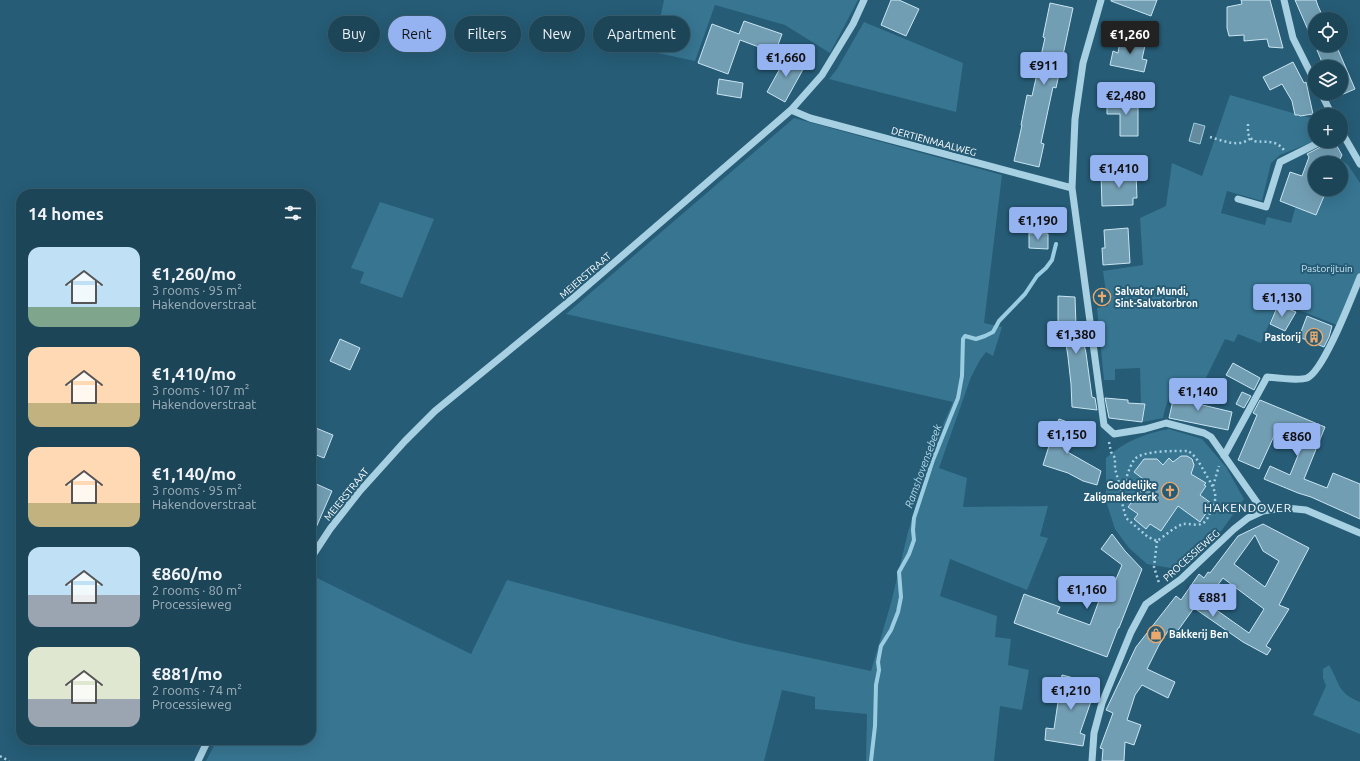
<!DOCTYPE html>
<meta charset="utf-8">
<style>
:root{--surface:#1c4558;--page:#254c5e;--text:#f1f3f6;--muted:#a0b1ba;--line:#3a5d6e;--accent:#95b2f1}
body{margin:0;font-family:Ubuntu,sans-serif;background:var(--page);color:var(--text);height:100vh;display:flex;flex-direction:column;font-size:15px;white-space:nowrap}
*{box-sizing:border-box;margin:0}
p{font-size:13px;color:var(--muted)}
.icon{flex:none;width:22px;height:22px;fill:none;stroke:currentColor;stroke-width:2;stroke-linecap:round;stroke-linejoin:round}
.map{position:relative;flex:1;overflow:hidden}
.side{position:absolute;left:16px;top:189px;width:300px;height:556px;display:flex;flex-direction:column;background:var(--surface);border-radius:16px;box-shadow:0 4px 16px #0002,0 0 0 1px var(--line)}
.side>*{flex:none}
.banner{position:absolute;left:328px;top:16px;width:380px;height:36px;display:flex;gap:8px}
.tools{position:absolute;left:1308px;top:12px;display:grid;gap:8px}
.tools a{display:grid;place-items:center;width:40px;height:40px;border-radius:50%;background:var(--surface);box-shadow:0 4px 16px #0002,0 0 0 1px var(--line);font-size:20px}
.price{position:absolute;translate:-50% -34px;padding:0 9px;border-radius:4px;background:var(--accent);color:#111;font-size:13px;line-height:26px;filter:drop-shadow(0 1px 2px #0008)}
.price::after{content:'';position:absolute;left:50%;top:24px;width:12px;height:9px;margin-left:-6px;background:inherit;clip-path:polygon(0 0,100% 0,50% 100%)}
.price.current{background:#222;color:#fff}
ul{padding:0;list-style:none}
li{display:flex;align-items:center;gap:12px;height:100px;padding:0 12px}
li span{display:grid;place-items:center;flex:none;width:112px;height:80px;border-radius:12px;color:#555}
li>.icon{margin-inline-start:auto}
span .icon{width:48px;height:48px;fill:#fffc;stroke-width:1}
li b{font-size:17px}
h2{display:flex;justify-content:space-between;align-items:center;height:48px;padding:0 12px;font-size:17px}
.pill{padding:0 14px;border-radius:18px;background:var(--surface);box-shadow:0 4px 16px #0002,0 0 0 1px var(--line);font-size:14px;line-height:36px}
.pill.current{background:var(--accent);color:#111}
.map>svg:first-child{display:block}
.green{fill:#377591}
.water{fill:#648b9e;stroke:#9bcde2}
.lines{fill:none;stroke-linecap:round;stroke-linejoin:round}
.stream{stroke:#9bcde2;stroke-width:4}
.building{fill:#729eb3;stroke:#c9e5f2;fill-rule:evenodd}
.path{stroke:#a7d0e2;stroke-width:2.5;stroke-dasharray:2 3;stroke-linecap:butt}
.minor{stroke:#a7d0e2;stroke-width:7}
.labels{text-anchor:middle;stroke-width:4;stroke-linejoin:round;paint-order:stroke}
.street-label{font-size:10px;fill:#fff;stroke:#265c76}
.park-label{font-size:10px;fill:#c9e5f2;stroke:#265c76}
.poi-label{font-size:10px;font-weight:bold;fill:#fff;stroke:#265c76;text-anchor:start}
.water-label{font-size:11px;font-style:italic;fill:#b2d9ea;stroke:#265c76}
.quarter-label{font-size:12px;letter-spacing:1px;fill:#fff;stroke:#265c76}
</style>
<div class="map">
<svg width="1360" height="761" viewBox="0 0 1360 761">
<rect width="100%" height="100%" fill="#265c76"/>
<path class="green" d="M664,0H858L830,53L785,25L715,5L695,61L653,52Z
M864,22L963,63L956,112L829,79L837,69Z
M1230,95L1314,119L1315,141L1280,155L1271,163L1262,201L1227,191L1221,213L1265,225L1267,217L1291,223L1296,205L1327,189H1341V163H1338L1343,161L1348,165L1360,183V273L1337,325L1278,302L1261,343L1238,334L1234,342L1225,339L1204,382L1208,384L1204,398L1196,397L1200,382L1176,378L1165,409L1163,418L1142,422L1145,405L1141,404L1140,368L1115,369V380H1104L1097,308L1108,306L1103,271L1143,265L1140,218L1166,206L1172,163L1202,176Z
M794,118L1002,175L984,323L1002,327L993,356L986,352L980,360L971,377L939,468L967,478L963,507L1048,506L1040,536L1048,538L1027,590L950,559L940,596L997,616L995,637L1011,639L1008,665L1029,670L1022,710L1000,706L994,761H866L867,714L815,709V697L782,690L764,761H206L217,740H311V575L471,654L507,580L741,643L871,671L891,603L908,532L938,436L953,402L566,314Z
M380,202L434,219L402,298L360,283L364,272L351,268Z
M1169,429L1202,439L1226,467L1244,499L1222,530L1198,552L1176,569L1147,564L1129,548L1115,529L1106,501V458C1124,442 1145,433 1169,429Z
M1329,665C1340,683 1337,693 1360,702V734L1313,715L1326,686L1323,678V669Z"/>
<path class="water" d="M1194,123L1205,126L1200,144L1189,141Z"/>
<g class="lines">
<path class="stream" d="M871,761L875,726L876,685L879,670L878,662L881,646L891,630L898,612L901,597L899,572L909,554L914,540L913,530L914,518L933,460L958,398L962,376L963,339L965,336L976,339L985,336L993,332L999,321L1025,294L1037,276L1046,268L1052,260L1056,244"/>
</g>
<path class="building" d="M891,0H899L919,9L906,36L881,25Z
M1111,0H1157L1151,16L1111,1Z
M1241,0H1270L1283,48L1269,47L1267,39L1244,41V35L1229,36L1227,28V7L1242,4Z
M1295,0H1316L1318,6L1324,19H1315V46Z
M1050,3L1073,8L1056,88L1053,87L1041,143L1044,144L1039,167L1014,161L1022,125H1021L1027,95L1032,96L1045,38L1043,37Z
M744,21L782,34L775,53L740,40L728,74L698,63L712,24L739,34Z
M1121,36L1146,41L1142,59L1147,60L1144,72L1110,65L1113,51L1118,53Z
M1327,45H1336L1355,89L1341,95V67H1324L1317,50Z
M788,54L806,64L785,102L767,92Z
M1293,62L1304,83L1306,82L1313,114L1300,116L1299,115H1295L1292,101L1282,84L1270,90L1263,77Z
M719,79L743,83L741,98L717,94Z
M1107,100L1138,101V136H1120V114H1107Z
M1332,141H1334L1342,155L1338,163H1315V189H1327L1316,215L1280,201L1290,172L1302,176L1309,157L1307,154Z
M1136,173L1137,198H1133V205L1102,206L1101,174Z
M1128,228L1130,263L1103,265L1102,248H1105L1104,230Z
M1029,233L1048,234V249L1029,248Z
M1058,296L1075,297L1076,326H1080L1086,353L1092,397L1095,398L1097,410L1072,407L1071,384L1068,357L1063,324L1058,323Z
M1278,305L1296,312L1285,331L1270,324Z
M1307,316L1332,326L1329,337L1324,347L1299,337Z
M340,339L360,348L350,370L330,361Z
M1233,363L1260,378L1254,390L1226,375Z
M1176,387L1192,391L1190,402L1232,412L1228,430L1169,418Z
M1242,392L1251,396L1244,408L1236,404Z
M1105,398L1128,400V403L1145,404L1142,422L1109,418Z
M1260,400L1325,427L1304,479L1327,488L1333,473L1360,484V519L1311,497L1298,493L1264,479L1270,466L1290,475L1301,448L1274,436L1259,469L1238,460L1257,415L1253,413Z
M1059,419L1073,424L1064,450L1101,471L1097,485L1083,481L1068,473L1043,465L1049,446L1042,444L1047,430L1053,432Z
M311,426L333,435L324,458L311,453Z
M1181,456H1187L1192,459L1194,465L1191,474L1206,483L1204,485L1206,486L1200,495L1211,503L1209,509L1200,522L1178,506L1161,531L1150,524L1146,529L1134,519L1138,514L1128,507L1147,482L1134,472L1144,459H1157L1163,465L1169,458L1173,462Z
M314,483L332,491L311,539V490Z
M1263,524L1309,548L1279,605L1289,609L1266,646L1271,649L1267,655L1243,642L1194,608L1174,636L1168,631L1159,645L1147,669L1175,682L1168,698L1142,685L1135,695L1127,720L1141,725L1134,745L1125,742L1124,761H1102L1103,749L1100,748L1113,713L1106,710L1136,647L1176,596L1181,600L1199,574L1204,578L1208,572L1210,573L1238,536ZM1255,535L1263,551L1279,561L1265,587L1234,564ZM1223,578L1264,609L1249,633L1205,602Z
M1112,534L1125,551L1142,569L1119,628H1118L1107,657L1014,623L1024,594L1060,607L1057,613L1090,625L1100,598L1107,600L1122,565L1101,549Z
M1062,675L1097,684L1080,733L1085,735L1083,746L1045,740L1046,728L1054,729Z"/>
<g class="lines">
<path class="path" d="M1248,124V134L1253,141C1266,143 1275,139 1284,150
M1210,137C1224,141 1239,148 1251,138
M1109,442L1111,452L1115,458V469L1122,493L1121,499L1126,518L1148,537L1157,541C1165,536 1174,527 1183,524C1189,523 1196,526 1201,524C1205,523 1208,518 1209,515C1218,499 1217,493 1208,478C1203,470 1197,456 1188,451C1176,451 1141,450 1134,460C1128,469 1125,483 1122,493
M1213,486L1219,466
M1157,541L1154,567L1159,583
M0,756L9,761"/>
<path class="minor" d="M1101,0L1083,63L1075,119L1072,188L1104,425L1114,434L1145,429L1166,423L1204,433L1211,437L1263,511
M1284,0L1293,38L1315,82
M1321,93L1332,115
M791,110L810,118L1072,188
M1341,131L1360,164
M1238,199L1266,207L1280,162L1322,141
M1224,456L1267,377C1276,378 1299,381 1307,378C1324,371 1352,296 1360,277
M311,558L330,529L359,492L405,441L435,411L572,299L791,110L822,75L853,24L864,0
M198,761L208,740
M1092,761L1094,733L1102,703L1131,632L1146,604L1181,579L1234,529L1248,518L1263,511L1286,508L1306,510L1360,533"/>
</g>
<defs>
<symbol id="church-ring" viewBox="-11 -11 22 22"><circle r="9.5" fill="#265c76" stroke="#eaa86d" stroke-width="1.5"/><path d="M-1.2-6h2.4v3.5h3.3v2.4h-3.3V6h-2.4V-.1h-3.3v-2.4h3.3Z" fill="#eaa86d"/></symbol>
<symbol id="building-ring" viewBox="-11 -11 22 22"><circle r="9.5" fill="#265c76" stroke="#eaa86d" stroke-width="1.5"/><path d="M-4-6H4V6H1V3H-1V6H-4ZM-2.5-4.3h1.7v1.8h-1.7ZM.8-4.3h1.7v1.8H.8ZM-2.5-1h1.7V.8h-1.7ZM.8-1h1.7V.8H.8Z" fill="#eaa86d"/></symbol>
<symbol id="shop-ring" viewBox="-11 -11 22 22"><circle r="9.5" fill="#265c76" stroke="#eaa86d" stroke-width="1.5"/><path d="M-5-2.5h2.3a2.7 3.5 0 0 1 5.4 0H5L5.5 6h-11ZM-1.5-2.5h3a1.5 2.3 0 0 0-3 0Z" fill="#eaa86d"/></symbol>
</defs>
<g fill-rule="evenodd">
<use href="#church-ring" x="1092" y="287" width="20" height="20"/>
<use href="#building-ring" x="1304" y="327" width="20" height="20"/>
<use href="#church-ring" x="1160" y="481" width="20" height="20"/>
<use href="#shop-ring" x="1146" y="624" width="20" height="20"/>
</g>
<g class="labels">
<g class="street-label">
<text transform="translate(934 141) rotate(15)" y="4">DERTIENMAALWEG</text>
<text transform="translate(585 275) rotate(-41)" y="4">MEIERSTRAAT</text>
<text transform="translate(346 494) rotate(-51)" y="4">MEIERSTRAAT</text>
<text transform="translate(1191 555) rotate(-42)" y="4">PROCESSIEWEG</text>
</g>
<g class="park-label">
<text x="1327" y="272">Pastorijtuin</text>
</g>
<g class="poi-label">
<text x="1115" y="295">Salvator Mundi,<tspan x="1115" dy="12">Sint-Salvatorbron</tspan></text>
<text x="1301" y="341" text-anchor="end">Pastorij</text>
<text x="1157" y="489" text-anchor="end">Goddelijke<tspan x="1157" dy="12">Zaligmakerkerk</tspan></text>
<text x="1169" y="638">Bakkerij Ben</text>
</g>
<g class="water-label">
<text transform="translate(923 466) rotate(-70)" y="4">Ramshovensebeek</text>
</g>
<g class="quarter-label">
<text x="1248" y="512">HAKENDOVER</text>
</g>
</g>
</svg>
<div class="tools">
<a><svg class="icon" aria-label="locate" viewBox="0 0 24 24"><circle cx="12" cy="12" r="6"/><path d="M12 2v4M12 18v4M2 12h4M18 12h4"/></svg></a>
<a><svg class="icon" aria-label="layers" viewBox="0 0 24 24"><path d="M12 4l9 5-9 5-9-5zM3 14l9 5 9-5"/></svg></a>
<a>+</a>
<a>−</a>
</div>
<b class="price current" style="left:1130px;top:55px">€1,260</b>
<b class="price" style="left:786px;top:78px">€1,660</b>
<b class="price" style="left:1044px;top:86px">€911</b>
<b class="price" style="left:1126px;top:116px">€2,480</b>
<b class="price" style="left:1119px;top:189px">€1,410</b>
<b class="price" style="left:1038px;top:241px">€1,190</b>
<b class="price" style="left:1282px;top:318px">€1,130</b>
<b class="price" style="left:1076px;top:355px">€1,380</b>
<b class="price" style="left:1198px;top:412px">€1,140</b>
<b class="price" style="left:1067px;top:455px">€1,150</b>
<b class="price" style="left:1297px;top:457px">€860</b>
<b class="price" style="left:1087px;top:610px">€1,160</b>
<b class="price" style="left:1213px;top:618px">€881</b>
<b class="price" style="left:1071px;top:711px">€1,210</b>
<div class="banner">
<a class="pill">Buy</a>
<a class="pill current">Rent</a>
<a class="pill">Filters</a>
<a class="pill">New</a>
<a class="pill">Apartment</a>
</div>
<section class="side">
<h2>14 homes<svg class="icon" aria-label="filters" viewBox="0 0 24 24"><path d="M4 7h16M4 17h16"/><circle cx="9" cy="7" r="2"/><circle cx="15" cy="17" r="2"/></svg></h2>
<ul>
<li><span style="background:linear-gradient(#bfe0f5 75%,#7fa58c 0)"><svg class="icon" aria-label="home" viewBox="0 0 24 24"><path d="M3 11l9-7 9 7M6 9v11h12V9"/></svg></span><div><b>€1,260/mo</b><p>3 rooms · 95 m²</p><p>Hakendoverstraat</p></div></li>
<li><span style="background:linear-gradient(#ffd9b3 70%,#c2b280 0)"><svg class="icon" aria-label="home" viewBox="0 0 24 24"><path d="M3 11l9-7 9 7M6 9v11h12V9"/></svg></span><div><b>€1,410/mo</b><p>3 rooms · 107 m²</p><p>Hakendoverstraat</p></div></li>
<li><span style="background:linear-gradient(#ffd9b3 70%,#c2b280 0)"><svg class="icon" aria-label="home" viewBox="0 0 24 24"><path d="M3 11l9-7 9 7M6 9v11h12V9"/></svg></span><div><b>€1,140/mo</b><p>3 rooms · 95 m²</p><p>Hakendoverstraat</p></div></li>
<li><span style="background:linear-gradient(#bfe0f5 60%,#9aa5b1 0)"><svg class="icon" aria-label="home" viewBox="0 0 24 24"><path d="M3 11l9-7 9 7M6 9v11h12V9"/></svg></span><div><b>€860/mo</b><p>2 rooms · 80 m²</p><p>Processieweg</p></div></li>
<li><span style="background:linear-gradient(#dfe7d0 65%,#9aa5b1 0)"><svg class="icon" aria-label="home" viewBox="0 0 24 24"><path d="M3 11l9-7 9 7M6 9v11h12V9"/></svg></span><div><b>€881/mo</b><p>2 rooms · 74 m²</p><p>Processieweg</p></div></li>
</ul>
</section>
</div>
